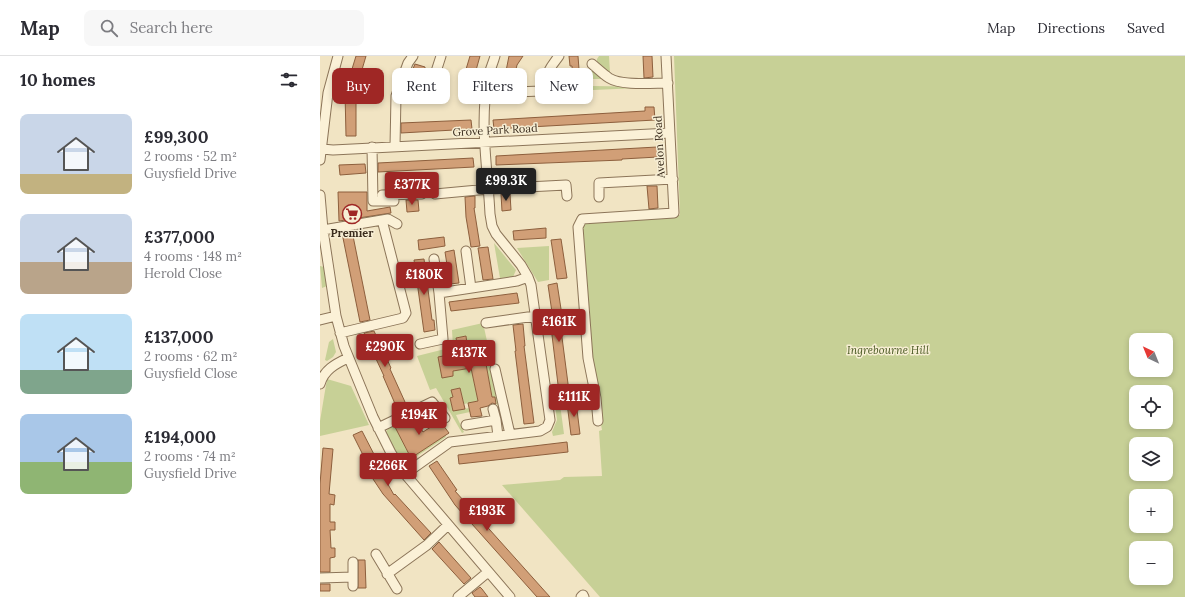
<!DOCTYPE html>
<meta charset="utf-8">
<style>
:root{--surface:#fff;--page:#f7f7f7;--text:#2b2b33;--muted:#7c7c81;--line:#e1e1e2;--accent:#9f2725}
body{margin:0;font-family:Lora,serif;background:var(--page);color:var(--text);height:100vh;display:flex;flex-direction:column;font-size:15px;white-space:nowrap}
*{box-sizing:border-box;margin:0}
p{font-size:13px;color:var(--muted)}
.icon{flex:none;width:22px;height:22px;fill:none;stroke:currentColor;stroke-width:2;stroke-linecap:round;stroke-linejoin:round}
.map{position:relative;flex:1;overflow:hidden}
.details{display:flex;flex-direction:column;background:var(--surface);width:320px}
.details>*{flex:none}
.hud{position:absolute;left:12px;top:12px;width:380px;height:36px;display:flex;gap:8px}
.needle{width:26px;rotate:317deg}
.tools{position:absolute;left:809px;top:277px;display:grid;gap:8px}
.tools a{display:grid;place-items:center;width:44px;height:44px;border-radius:8px;background:var(--surface);box-shadow:0 2px 6px #0003;font-size:20px}
.price{position:absolute;translate:-50% -34px;padding:0 9px;border-radius:4px;background:var(--accent);color:#fff;font-size:13px;line-height:26px;filter:drop-shadow(0 1px 2px #0008)}
.price::after{content:'';position:absolute;left:50%;top:24px;width:12px;height:9px;margin-left:-6px;background:inherit;clip-path:polygon(0 0,100% 0,50% 100%)}
.price.on{background:#222;color:#fff}
ul{padding:0;list-style:none}
li{display:flex;align-items:center;gap:12px;height:100px;padding:0 20px}
li span{display:grid;place-items:center;flex:none;width:112px;height:80px;border-radius:8px;color:#555}
li>.icon{margin-inline-start:auto}
span .icon{width:48px;height:48px;fill:#fffc;stroke-width:1}
li b{font-size:17px}
h2{display:flex;justify-content:space-between;align-items:center;height:48px;padding:0 20px;font-size:17px}
.tag{padding:0 14px;border-radius:8px;background:var(--surface);box-shadow:0 2px 6px #0003;font-size:14px;line-height:36px}
.tag.on{background:var(--accent);color:#fff}
header{display:flex;align-items:center;gap:24px;box-sizing:border-box;height:56px;padding:0 20px;background:var(--surface);border-bottom:1px solid var(--line)}
header strong{font-size:19px}
nav{display:flex;gap:22px;margin-inline-start:auto;font-size:14px}
.search{width:280px;height:36px;background:var(--page);display:flex;align-items:center;gap:10px;box-sizing:border-box;padding:0 14px;border-radius:8px;color:var(--muted);font-size:15px}
main{display:flex;flex:1;min-height:0}
.map>svg:first-child{display:block}
.green{fill:#c7d096;fill-rule:evenodd}
.building{fill:#d19f77;stroke:#8d5f3d}
.lines{fill:none;stroke-linecap:round;stroke-linejoin:round}
.minor-casing{stroke:#8c7559;stroke-width:11}
.minor{stroke:#fbf1d7;stroke-width:9}
.labels{text-anchor:middle;stroke-width:3;stroke-linejoin:round;paint-order:stroke}
.street-label{font-size:11px;fill:#3b2d1e;stroke:#f7eed4}
.poi-label{font-size:11px;font-weight:bold;fill:#3b2d1e;stroke:#f7eed4}
.park-label{font-size:11px;font-style:italic;fill:#4a5923;stroke:#f7eed4}
</style>
<header>
<strong>Map</strong>
<div class="search"><svg class="icon" aria-label="search" viewBox="0 0 24 24"><circle cx="10" cy="10" r="6"/><path d="M15 15l6 6"/></svg>Search here</div>
<nav><a>Map</a><a>Directions</a><a>Saved</a></nav>
</header>
<main>
<section class="details">
<h2>10 homes<svg class="icon" aria-label="filters" viewBox="0 0 24 24"><path d="M4 7h16M4 17h16"/><circle cx="9" cy="7" r="2"/><circle cx="15" cy="17" r="2"/></svg></h2>
<ul>
<li><span style="background:linear-gradient(#c9d6e8 75%,#c2b280 0)"><svg class="icon" aria-label="home" viewBox="0 0 24 24"><path d="M3 11l9-7 9 7M6 9v11h12V9"/></svg></span><div><b>£99,300</b><p>2 rooms · 52 m²</p><p>Guysfield Drive</p></div></li>
<li><span style="background:linear-gradient(#c9d6e8 60%,#b9a48a 0)"><svg class="icon" aria-label="home" viewBox="0 0 24 24"><path d="M3 11l9-7 9 7M6 9v11h12V9"/></svg></span><div><b>£377,000</b><p>4 rooms · 148 m²</p><p>Herold Close</p></div></li>
<li><span style="background:linear-gradient(#bfe0f5 70%,#7fa58c 0)"><svg class="icon" aria-label="home" viewBox="0 0 24 24"><path d="M3 11l9-7 9 7M6 9v11h12V9"/></svg></span><div><b>£137,000</b><p>2 rooms · 62 m²</p><p>Guysfield Close</p></div></li>
<li><span style="background:linear-gradient(#a9c7e8 60%,#8fb573 0)"><svg class="icon" aria-label="home" viewBox="0 0 24 24"><path d="M3 11l9-7 9 7M6 9v11h12V9"/></svg></span><div><b>£194,000</b><p>2 rooms · 74 m²</p><p>Guysfield Drive</p></div></li>
</ul>
</section>
<div class="map">
<svg width="865" height="541" viewBox="0 0 865 541">
<rect width="100%" height="100%" fill="#f1e4c3"/>
<path class="green" d="M279,0H289L290,17L277,8V3Z
M354,0H865V541H280L182,429L240,424L244,421L282,420L279,375L282,374L273,321L260,172L265,165L360,159ZM816,284H846V314H816ZM816,336H846V366H816ZM816,388H846V418H816ZM816,440H846V470H816ZM816,492H846V522H816Z
M274,14L286,23H273V30L341,31L251,35L250,29L263,28V20Z
M174,187L196,214L193,221L180,222Z
M229,190V224L218,226L197,192Z
M0,210L4,211L7,230L2,232Z
M163,267L181,348L177,349L175,341H172L166,308H162L161,301L151,302L153,295L151,287L147,288L146,280L136,282L140,304L133,315L151,312L158,345L144,348L140,332L131,334L133,341L130,342L133,355L149,352L150,356L136,359L144,376L142,377L116,332L110,334L97,300L133,291L132,274Z
M13,283L16,296L13,301L7,305L5,304L9,286Z
M7,323L31,330L49,369L0,380V365Z
M240,348L244,378L233,380L232,376L237,364L235,349Z
M71,367H73L91,402L125,379L126,381L85,408L78,400L66,376Z"/>
<path class="building" d="M36,0H46L36,34V80H26L25,36Z
M150,0H160L151,32L141,30Z
M189,0H203L197,9L192,30H183Z
M249,0H258L260,27L253,28L252,10H250Z
M323,0H332L333,21L324,22Z
M95,8L105,11V13L110,14L107,25H101L102,23L90,20Z
M325,51H334L335,64L174,73L173,64L325,55Z
M151,64L152,73L81,77V67Z
M337,91L338,101L302,103V104L176,109V100Z
M153,102L154,111L58,116V107Z
M45,108L46,117L20,119L19,109Z
M327,130H337L338,152L329,153Z
M18,136H47V155L70,151L71,157L19,165Z
M181,138H190L191,154L182,155Z
M155,140V152H154L160,190L151,191L146,161L145,141Z
M86,144H98L99,155L87,156Z
M226,172V182L194,184L193,175Z
M32,175L50,264L40,266L22,177Z
M124,181L125,190L99,194L98,184Z
M241,183L247,222L237,223L231,184Z
M168,191L173,223L163,224L158,192Z
M134,194L139,227L130,228L125,196Z
M104,203L112,264H114L115,274L104,276L94,204Z
M237,227L243,266H240L250,343L240,345L231,271L234,270L228,229Z
M197,237L199,247L131,255L129,246Z
M203,268L205,290H204L214,367L204,368L195,295H196L193,269Z
M54,275L71,312L70,313L85,346L76,350L63,320H64L44,277Z
M146,280L147,288L151,287L154,302L161,301L162,308H166L172,341H175L176,348L172,347L168,350L160,352L162,360L151,361L148,347L158,345L151,312L133,315V320L122,322L118,301L139,297L136,282Z
M140,332L145,353L133,355L130,342L133,341L131,334Z
M256,346L260,378L251,379L247,347Z
M94,361L103,376L120,365L129,377L91,402L75,371Z
M42,375L59,408L57,409L74,439L75,438L111,477L104,484L63,438L53,423L50,418L52,417L33,379Z
M247,386L248,396L139,408L138,399Z
M3,392L13,393L9,438L15,439L14,449L10,448V466H15V474H10L11,492H15V501L10,502V516H0V428Z
M117,405L137,434L135,435L230,541H217L135,449L109,410Z
M119,486L151,522L144,528L112,493Z
M38,504H45L46,532H38Z
M0,528H10V535H0Z
M160,531L162,533L168,541H155L152,537Z"/>
<g class="lines">
<defs>
<path id="minor" d="M272,8C278,13 283,18 289,22C301,30 333,27 348,27
M78,33L111,31L121,0
M221,33L249,32
M166,37L221,35C224,21 230,11 239,0
M75,90L76,40L88,7L93,0
M52,91L53,145H74
M2,93L13,94L350,77
M0,104L8,37L18,0
M115,138L169,133L246,129L247,140
M0,139L3,174L8,207L16,260L24,290L53,361L71,397L85,418L190,541
M62,139L102,138
M279,141V127L353,123
M62,164L68,163L77,168
M3,174L62,164L86,257L83,262L20,277
M146,195L151,232
M119,237L197,225L208,221
M0,264L16,260
M166,267L215,260
M100,288L123,283L119,237L114,203
M175,313L190,378
M0,328C4,314 15,308 28,302
M173,353L176,364
M278,365L276,342L268,302L258,171L262,163L354,157L346,0
M146,369L176,364L178,380
M58,372L112,346L125,362
M85,418L130,386L220,375L227,371L230,364L211,229L208,221L201,209L176,178L172,170L170,158C168,114 159,67 168,23C169,15 173,8 175,0
M56,498L77,533
M33,506V530
M67,518L107,489L128,469
M0,522L33,521
M138,541L168,516
M261,541L263,539L264,541"/>
</defs>
<use href="#minor" class="minor-casing"/>
<use href="#minor" class="minor"/>
</g>
<defs>
<symbol id="supermarket-ring" viewBox="-11 -11 22 22"><circle r="9.5" fill="#f7eed4" stroke="#9f2725" stroke-width="1.5"/><path d="M-6-5.5h2.5l.6 2H6L4.5 2H-2.5L-4.4-4H-6ZM-1.5 3.2a1.3 1.3 0 1 0 .1 0ZM3 3.2a1.3 1.3 0 1 0 .1 0Z" fill="#9f2725"/></symbol>
</defs>
<g fill-rule="evenodd">
<use href="#supermarket-ring" x="21" y="147" width="22" height="22"/>
</g>
<g class="labels">
<g class="street-label">
<text transform="translate(175 74) rotate(-3)" y="4">Grove Park Road</text>
<text transform="translate(339 91) rotate(-93)" y="4">Avelon Road</text>
</g>
<g class="poi-label">
<text x="32" y="181">Premier</text>
</g>
<g class="park-label">
<text x="568" y="298">Ingrebourne Hill</text>
</g>
</g>
</svg>
<div class="tools">
<a><svg class="needle" viewBox="-14 -14 28 28"><path d="M0-13l5 13h-10z" fill="#e53935"/><path d="M0 13l5-13h-10z" fill="#7c7c81"/></svg></a>
<a><svg class="icon" aria-label="locate" viewBox="0 0 24 24"><circle cx="12" cy="12" r="6"/><path d="M12 2v4M12 18v4M2 12h4M18 12h4"/></svg></a>
<a><svg class="icon" aria-label="layers" viewBox="0 0 24 24"><path d="M12 4l9 5-9 5-9-5zM3 14l9 5 9-5"/></svg></a>
<a>+</a>
<a>−</a>
</div>
<b class="price on" style="left:186px;top:146px">£99.3K</b>
<b class="price" style="left:92px;top:150px">£377K</b>
<b class="price" style="left:104px;top:240px">£180K</b>
<b class="price" style="left:239px;top:287px">£161K</b>
<b class="price" style="left:65px;top:312px">£290K</b>
<b class="price" style="left:149px;top:318px">£137K</b>
<b class="price" style="left:254px;top:362px">£111K</b>
<b class="price" style="left:99px;top:380px">£194K</b>
<b class="price" style="left:68px;top:431px">£266K</b>
<b class="price" style="left:167px;top:476px">£193K</b>
<div class="hud">
<a class="tag on">Buy</a>
<a class="tag">Rent</a>
<a class="tag">Filters</a>
<a class="tag">New</a>
</div>
</div>
</main>
